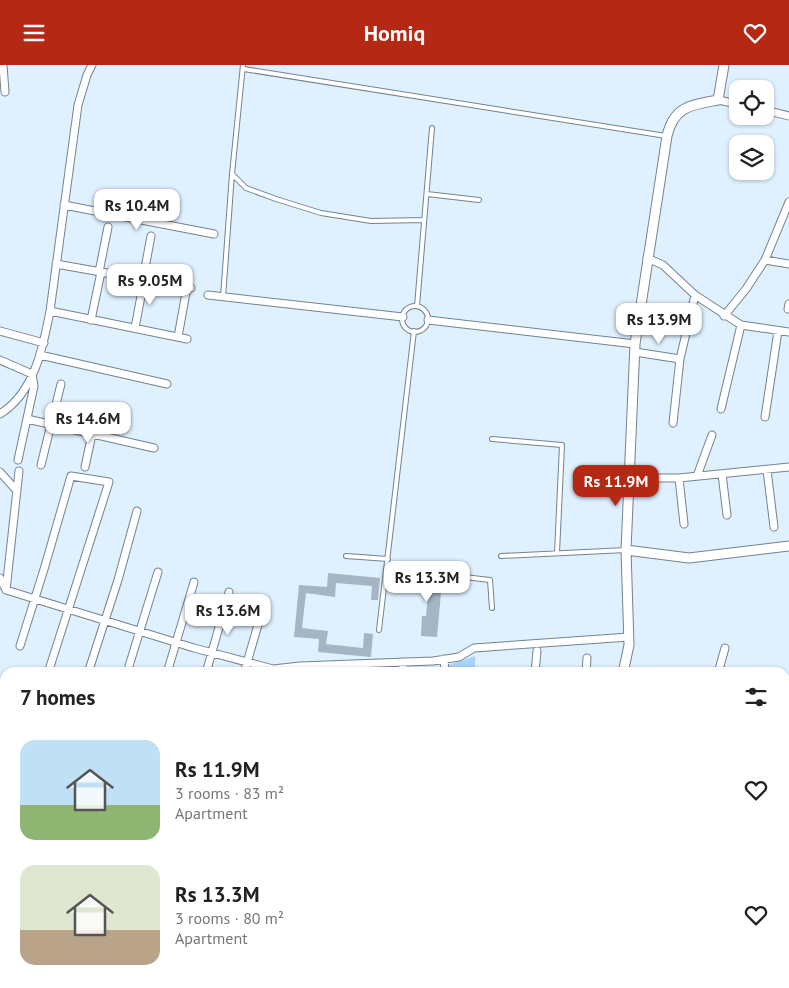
<!DOCTYPE html>
<meta charset="utf-8">
<style>
:root{--surface:#fff;--page:#f6f6f6;--text:#222;--muted:#767676;--accent:#b52814}
body{margin:0;font-family:"PT Sans",sans-serif;background:var(--page);color:var(--text);height:100vh;display:flex;flex-direction:column;font-size:19px;white-space:nowrap}
*{box-sizing:border-box;margin:0}
p{font-size:16px;color:var(--muted)}
.icon{flex:none;width:28px;height:28px;fill:none;stroke:currentColor;stroke-width:2;stroke-linecap:round;stroke-linejoin:round}
.map{position:relative;flex:1;overflow:hidden}
.side{position:absolute;left:0px;top:602px;width:790px;height:321px;display:flex;flex-direction:column;background:var(--surface);border-radius:15px 15px 0 0;box-shadow:0 1px 4px #0004}
.side>*{flex:none}
.tools{position:absolute;left:729px;top:15px;display:grid;gap:10px}
.tools a{display:grid;place-items:center;width:45px;height:45px;border-radius:10px;background:var(--surface);box-shadow:0 1px 4px #0004;font-size:25px}
.price{position:absolute;translate:-50% -42px;padding:0 11px;border-radius:10px;background:#fff;color:#222;font-size:16px;line-height:32px;filter:drop-shadow(0 1px 2px #0008)}
.price::after{content:'';position:absolute;left:50%;top:30px;width:15px;height:11px;margin-left:-8px;background:inherit;clip-path:polygon(0 0,100% 0,50% 100%)}
.price.on{background:var(--accent);color:#fff}
ul{padding:0;list-style:none}
li{display:flex;align-items:center;gap:15px;height:125px;padding:0 20px}
li span{display:grid;place-items:center;flex:none;width:140px;height:100px;border-radius:15px;color:#555}
li>.icon{margin-inline-start:auto}
span .icon{width:60px;height:60px;fill:#fffc;stroke-width:1}
li b{font-size:21px}
h2{display:flex;justify-content:space-between;align-items:center;height:60px;padding:0 20px;font-size:21px}
header{display:flex;justify-content:space-between;align-items:center;height:65px;padding:0 20px;background:var(--accent);color:#fff;font-size:22px;font-weight:800}
.map>svg:first-child{display:block}
.green{fill:#a7d4fb}
.building{fill:#a5b5c3}
.lines{fill:none;stroke-linecap:round;stroke-linejoin:round}
.service-casing{stroke:#748290;stroke-width:6}
.minor-casing{stroke:#748290;stroke-width:9}
.tertiary-casing{stroke:#748290;stroke-width:11}
.primary-casing{stroke:#748290;stroke-width:14}
.service{stroke:#fff;stroke-width:4}
.minor{stroke:#fff;stroke-width:7}
.tertiary{stroke:#fff;stroke-width:9}
.primary{stroke:#fff;stroke-width:11}
</style>
<header><svg class="icon" aria-label="menu" viewBox="0 0 24 24"><path d="M4 6h16M4 12h16M4 18h16"/></svg>Homiq<svg class="icon" aria-label="heart" viewBox="0 0 24 24"><path d="M12 20l-8-8c-3-5 5-10 8-4 3-6 11-1 8 4z"/></svg></header>
<div class="map">
<svg width="789" height="923" viewBox="0 0 789 923">
<rect width="100%" height="100%" fill="#dff0ff"/>
<path class="green" d="M475,591V607H450L449,600Z"/>
<path class="building" d="M328,508L380,513L378,535H371L372,521L336,518L335,532L306,528L302,563L328,566L326,579L363,583L364,568L373,569L371,592L318,587L319,574L294,572L299,520L327,522Z
M400,514L442,517L437,572L421,571L422,551H426L428,528L399,525Z"/>
<g class="lines">
<defs>
<path id="service" d="M244,4L666,71
M232,109L246,123L276,134L321,148L371,156L424,155
M427,129L479,135
M223,232L232,109L243,0
M417,241L432,63
M402 254a13 13 0 1 1 26 0a13 13 0 1 1-26 0Z
M492,374L562,380L557,488
M346,491L388,494
M501,491L626,485
M387,503L490,515L492,543
M379,565L414,266
M785,871H789
M750,919V923"/>
<path id="minor" d="M3,0L5,27
M718,35L738,39
M765,45L789,51
M64,140L214,169
M647,193L663,200L695,230L741,260L789,267
M765,195L789,199
M56,199L191,223
M99,207L108,162
M143,214L151,171
M208,230L403,252
M788,244L789,239
M50,246L187,274
M724,251L746,224L765,195L789,137
M91,255L101,207
M428,255L635,279
M135,263L144,215
M0,266L44,278
M178,272L187,222
M635,287L680,294
M40,290L167,319
M0,295L32,309L34,321L18,395
M721,344L741,260
M0,349C34,328 43,283 50,246L78,40L87,10L92,0
M765,352L778,266
M27,354L154,383
M673,358L680,294L695,230
M41,400L61,319
M85,402L92,369
M767,405L774,462
M0,407L17,426
M722,409L727,450
M697,411L712,370
M630,413H679L789,402
M679,413L684,459
M0,513L6,525L194,583L273,604L300,601L433,596L459,592L474,583L629,572
M6,525L19,406
M20,581L45,501L71,411L109,417L48,608
M444,594L445,608
M403,597V608
M365,599V608
M129,601L158,507
M88,608L118,515L137,446
M167,608L194,517
M206,608L229,527
M244,608L264,539
M535,608L537,586
M586,608L587,593
M718,608L725,583
M0,923H2
M10,923L11,919"/>
<path id="tertiary" d="M626,485L689,493L789,481
M623,608L629,580L626,485L635,279L667,71C674,41 691,40 718,35L724,0
M0,852L5,854
M84,919L95,923
M371,919L379,923
M229,923L248,919"/>
<path id="primary" d="M785,793L789,791
M534,923L538,919"/>
</defs>
<use href="#service" class="service-casing"/>
<use href="#minor" class="minor-casing"/>
<use href="#tertiary" class="tertiary-casing"/>
<use href="#primary" class="primary-casing"/>
<use href="#service" class="service"/>
<use href="#minor" class="minor"/>
<use href="#tertiary" class="tertiary"/>
<use href="#primary" class="primary"/>
</g>
</svg>
<div class="tools">
<a><svg class="icon" aria-label="locate" viewBox="0 0 24 24"><circle cx="12" cy="12" r="6"/><path d="M12 2v4M12 18v4M2 12h4M18 12h4"/></svg></a>
<a><svg class="icon" aria-label="layers" viewBox="0 0 24 24"><path d="M12 4l9 5-9 5-9-5zM3 14l9 5 9-5"/></svg></a>
</div>
<b class="price" style="left:137px;top:166px">Rs 10.4M</b>
<b class="price" style="left:150px;top:241px">Rs 9.05M</b>
<b class="price" style="left:659px;top:280px">Rs 13.9M</b>
<b class="price" style="left:88px;top:379px">Rs 14.6M</b>
<b class="price on" style="left:616px;top:442px">Rs 11.9M</b>
<b class="price" style="left:427px;top:538px">Rs 13.3M</b>
<b class="price" style="left:228px;top:571px">Rs 13.6M</b>
<section class="side">
<h2>7 homes<svg class="icon" aria-label="filters" viewBox="0 0 24 24"><path d="M4 7h16M4 17h16"/><circle cx="9" cy="7" r="2"/><circle cx="15" cy="17" r="2"/></svg></h2>
<ul>
<li><span style="background:linear-gradient(#bfe0f5 65%,#8fb573 0)"><svg class="icon" aria-label="home" viewBox="0 0 24 24"><path d="M3 11l9-7 9 7M6 9v11h12V9"/></svg></span><div><b>Rs 11.9M</b><p>3 rooms · 83 m²</p><p>Apartment</p></div><svg class="icon" aria-label="heart" viewBox="0 0 24 24"><path d="M12 20l-8-8c-3-5 5-10 8-4 3-6 11-1 8 4z"/></svg></li>
<li><span style="background:linear-gradient(#dfe7d0 65%,#b9a48a 0)"><svg class="icon" aria-label="home" viewBox="0 0 24 24"><path d="M3 11l9-7 9 7M6 9v11h12V9"/></svg></span><div><b>Rs 13.3M</b><p>3 rooms · 80 m²</p><p>Apartment</p></div><svg class="icon" aria-label="heart" viewBox="0 0 24 24"><path d="M12 20l-8-8c-3-5 5-10 8-4 3-6 11-1 8 4z"/></svg></li>
</ul>
</section>
</div>
